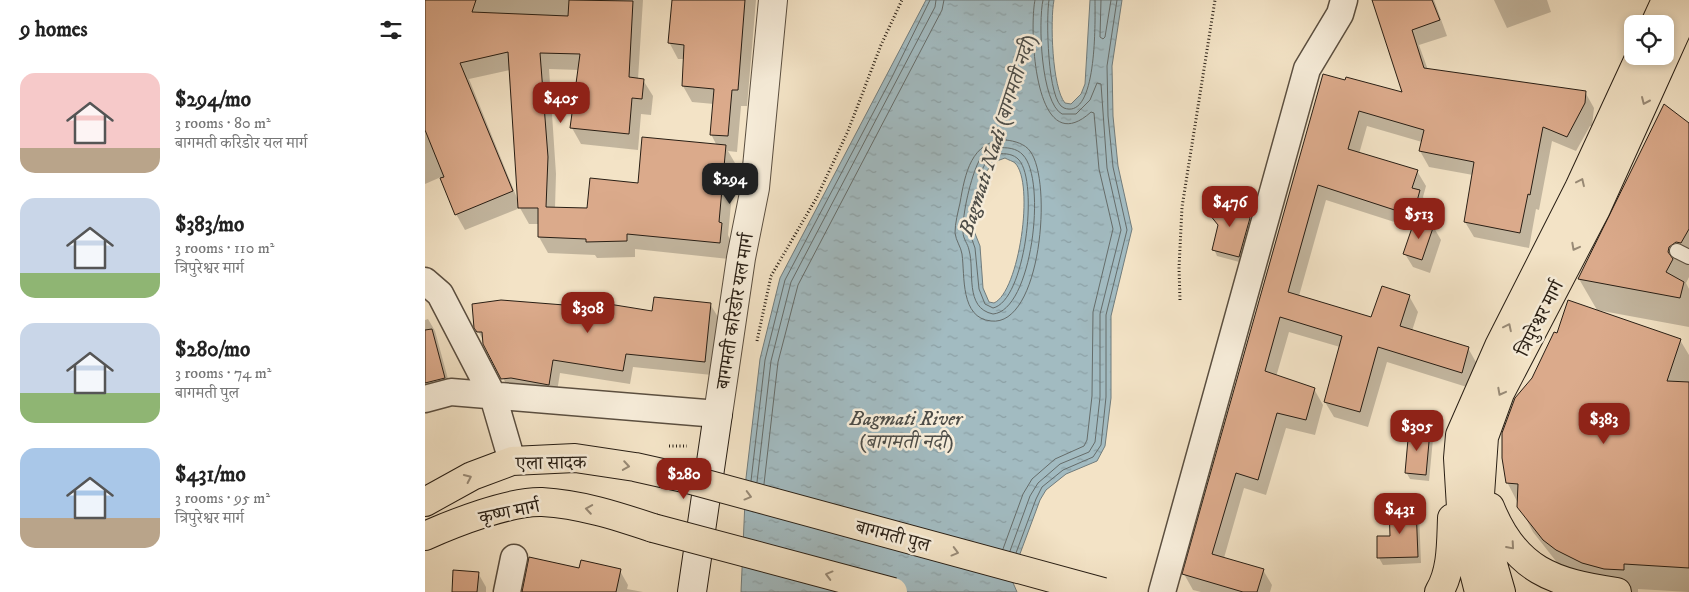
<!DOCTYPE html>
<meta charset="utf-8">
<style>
:root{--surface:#fff;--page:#f2f2f2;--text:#222;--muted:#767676;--accent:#8f2418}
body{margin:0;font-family:"IM FELL DW Pica","Noto Serif Devanagari",serif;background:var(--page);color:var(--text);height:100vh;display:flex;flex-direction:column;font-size:19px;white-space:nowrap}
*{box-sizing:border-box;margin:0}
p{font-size:16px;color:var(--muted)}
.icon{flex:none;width:28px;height:28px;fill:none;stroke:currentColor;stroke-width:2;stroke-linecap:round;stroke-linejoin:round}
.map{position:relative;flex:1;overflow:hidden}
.panel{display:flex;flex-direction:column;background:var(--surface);width:425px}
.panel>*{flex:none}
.buttons{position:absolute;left:1199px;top:15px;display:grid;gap:10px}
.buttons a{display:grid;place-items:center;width:50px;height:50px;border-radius:10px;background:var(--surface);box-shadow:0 2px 8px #0003;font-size:25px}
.price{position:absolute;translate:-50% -42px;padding:0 11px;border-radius:10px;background:var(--accent);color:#fff;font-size:16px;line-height:32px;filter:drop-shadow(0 1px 2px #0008)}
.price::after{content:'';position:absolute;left:50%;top:30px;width:15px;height:11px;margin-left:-8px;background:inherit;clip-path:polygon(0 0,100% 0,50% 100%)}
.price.active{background:#222;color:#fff}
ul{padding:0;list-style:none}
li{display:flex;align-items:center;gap:15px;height:125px;padding:0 20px}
li span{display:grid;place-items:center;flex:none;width:140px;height:100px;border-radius:15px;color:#555}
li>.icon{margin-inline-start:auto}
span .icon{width:60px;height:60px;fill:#fffc;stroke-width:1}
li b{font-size:21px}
h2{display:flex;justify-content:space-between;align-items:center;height:60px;padding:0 20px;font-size:21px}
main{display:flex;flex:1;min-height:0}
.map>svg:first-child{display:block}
.water{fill:url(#water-ripples);stroke:#717c7c;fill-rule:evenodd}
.shadow{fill:#0003;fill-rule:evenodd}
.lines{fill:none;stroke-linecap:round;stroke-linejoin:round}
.shore{stroke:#656c6a;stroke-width:1}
.building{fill:#dbaa8b;stroke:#281e14}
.service-casing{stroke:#5b4f40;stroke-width:16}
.minor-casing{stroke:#5b4f40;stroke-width:29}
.tertiary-casing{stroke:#5b4f40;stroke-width:30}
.secondary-casing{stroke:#281e14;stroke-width:30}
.primary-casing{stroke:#281e14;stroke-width:30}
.trunk-casing{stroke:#281e14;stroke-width:30}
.path{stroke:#281e14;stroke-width:3;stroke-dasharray:1 2.5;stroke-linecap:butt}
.service{stroke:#f7edda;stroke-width:14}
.minor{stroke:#f7edda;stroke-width:26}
.tertiary{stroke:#f7edda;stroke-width:28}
.secondary{stroke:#f7edda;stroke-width:28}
.primary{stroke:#f3e3c6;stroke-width:28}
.trunk{stroke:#f3e3c6;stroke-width:28}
.primary-bridge-casing{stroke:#281e14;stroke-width:30;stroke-linecap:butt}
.primary-bridge{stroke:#f3e3c6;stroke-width:28}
.oneway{stroke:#988a76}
.labels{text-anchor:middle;stroke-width:5;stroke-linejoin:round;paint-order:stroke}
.street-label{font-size:19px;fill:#281e14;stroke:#f7edda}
.water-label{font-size:20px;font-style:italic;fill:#4d4d48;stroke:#f7edda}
</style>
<main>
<section class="panel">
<h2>9 homes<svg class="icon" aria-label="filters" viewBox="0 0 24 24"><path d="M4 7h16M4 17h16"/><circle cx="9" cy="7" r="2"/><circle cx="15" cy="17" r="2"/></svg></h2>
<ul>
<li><span style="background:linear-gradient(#f6c9c9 75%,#b9a48a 0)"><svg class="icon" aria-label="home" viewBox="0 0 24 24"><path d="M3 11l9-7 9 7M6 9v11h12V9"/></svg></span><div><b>$294/mo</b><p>3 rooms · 80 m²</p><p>बागमती करिडोर यल मार्ग</p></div></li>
<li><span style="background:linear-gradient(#c9d6e8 75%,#8fb573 0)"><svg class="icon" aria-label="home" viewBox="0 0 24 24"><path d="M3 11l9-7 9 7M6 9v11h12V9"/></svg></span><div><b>$383/mo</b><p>3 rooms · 110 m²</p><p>त्रिपुरेश्वर मार्ग</p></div></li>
<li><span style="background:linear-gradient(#c9d6e8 70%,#8fb573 0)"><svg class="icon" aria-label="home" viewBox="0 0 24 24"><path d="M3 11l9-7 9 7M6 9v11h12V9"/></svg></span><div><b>$280/mo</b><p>3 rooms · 74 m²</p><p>बागमती पुल</p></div></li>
<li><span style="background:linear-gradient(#a9c7e8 70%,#b9a48a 0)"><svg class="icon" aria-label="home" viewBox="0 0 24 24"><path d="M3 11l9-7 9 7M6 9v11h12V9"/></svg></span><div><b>$431/mo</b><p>3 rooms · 95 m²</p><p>त्रिपुरेश्वर मार्ग</p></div></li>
</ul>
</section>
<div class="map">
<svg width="1264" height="592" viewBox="0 0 1264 592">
<defs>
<pattern id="water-ripples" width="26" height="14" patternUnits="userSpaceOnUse" patternTransform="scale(1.25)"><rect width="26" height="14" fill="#a2bbc1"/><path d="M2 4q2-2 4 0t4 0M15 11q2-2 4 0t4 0" fill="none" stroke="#8ca0a5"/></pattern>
</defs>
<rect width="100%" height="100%" fill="#f3e3c6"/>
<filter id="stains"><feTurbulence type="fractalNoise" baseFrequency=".004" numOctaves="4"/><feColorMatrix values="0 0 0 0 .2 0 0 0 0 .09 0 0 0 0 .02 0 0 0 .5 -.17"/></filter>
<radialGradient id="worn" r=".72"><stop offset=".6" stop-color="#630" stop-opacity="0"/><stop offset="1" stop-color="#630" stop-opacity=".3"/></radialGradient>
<path class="water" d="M501,0H629C625,20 627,88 640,103L646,104L656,94L660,84L665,0H697L687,66L688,116L693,166L707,229L686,316V398L680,446L672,461L641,474L621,490L615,500L586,578L592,592H316L321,478L335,359L355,278ZM580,158C583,160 588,161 590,163C610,183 594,292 569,303L564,302L558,288L555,246L549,231L561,172L569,162Z"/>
<path class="shadow" d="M5,0H218L213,79L218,80L228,96L226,115L216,114L213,150L156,144L147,128L155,70L124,69L131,174L130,208L163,210L292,146L286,134L289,104L267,102L258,86L260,59H253L244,42L248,0H331L322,106H316L312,152L303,151L310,163L303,235L305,240L304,259L210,249V257L172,258L170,255L123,253L114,237V224H104L95,208L40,230L31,214L16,177L0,184V26ZM85,70L94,203L44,79Z
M948,0H1009L1022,36L994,45L1003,70L1160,92L1169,108L1167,126H1165L1151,151L1127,141L1114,210L1111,209L1104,248L1049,237L1040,222L1048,175L1004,167L995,151L997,142L942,126L934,154L992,171L1001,186L998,197L1003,207L999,223L1008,226L1016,240L1005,273L988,267L980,254L988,228L901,200L874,296L947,319L984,296L993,312L987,331L1043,348L1052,364L1045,388L962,362L943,427L909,417L900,402L915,347L864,332L851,377L889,389L898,405L890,435L861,428L841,495L819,488L799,558L838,570L847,585L845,592H776L768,590L759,574L899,76L979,94Z
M1069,0H1122L1126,12L1082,28Z
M1264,125V277L1261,283L1264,289V327L1172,310L1154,279Z
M824,219L828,226L818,263L792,256L789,249L794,226Z
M285,304L293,317L287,375L208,367L205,384L135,373L131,398L85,391L51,327L228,312Z
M3,319L10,331L26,390L0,397V320Z
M1255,340L1264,355V592L1213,589V592H1190L1134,565L1108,532L1082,482Z
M1004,432L1008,439L1004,481L985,479L981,472Z
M990,508L994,514L996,563L958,565L954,558L966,537Z
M155,569L195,571L203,585L202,589L218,592H99Z
M53,573L61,587V592H28Z"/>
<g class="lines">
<path class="shore" d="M624,0C621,16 622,102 639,108C673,121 670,17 670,0
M676,0L675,37L678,39L680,37L686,0
M581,140C590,141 600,144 605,151C628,181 616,327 566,321C535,318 540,276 537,254C536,247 531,241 530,233C530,223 533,212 535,203C540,174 546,140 581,140Z
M573,148C581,147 592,148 598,155C622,180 607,311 568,314C539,308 550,271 544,250C543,244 538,239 538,232C537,215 546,176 554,161C558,154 565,149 573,148Z
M573,154C580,153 589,154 594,160C614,183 600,301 568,308L560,304L554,289L550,248L544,231L557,170L561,162Z
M326,481L340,360L360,280L467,77L505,0
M332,482L346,361L366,282L510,7L511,0
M339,484L353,362L373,285L517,10L519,0
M578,549L598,494L607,479L630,459L659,446L662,440L667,396L668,312L688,229L674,169L669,113L666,112C609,164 604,28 610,0
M585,551L605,496L613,483L635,464L664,452L670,442L675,397V314L696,230L682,168L676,84L672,83L665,100L651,114H637C616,103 613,22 618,0
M591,553L611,499L617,487L638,470L668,457L676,445L681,397V315L702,230L688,167L683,116L682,66L692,0"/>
</g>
<path class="building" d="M0,0H51L47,12L143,16L144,0L208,1L204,77L219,79L217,99L207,98L204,134L145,128L155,54L115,53L123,157L121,207L162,208L165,178L213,183L217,137L301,145L294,222L297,223L295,243L202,234V241L161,242V239L113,237V208H93L83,52L35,63L88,191L30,215L15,178L19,177L0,130Z
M247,0H320L313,90H307L303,136L285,135L289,89L257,86L259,45L243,43Z
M947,0H1007L1015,20L987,30L999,68L1161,91L1160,103L1142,137L1118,127L1105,195L1103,194L1095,233L1039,222L1049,162L994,151L999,130L934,111L923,149L993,170L987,188L995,190L988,216L893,185L863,292L946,317L957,286L985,295L975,326L1044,347L1037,373L953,347L935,412L899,402L917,336L855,317L840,371L890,388L881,420L852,413L833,480L811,473L787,554L839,569L832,592H818L757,574L898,74L920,80L921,77L977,92Z
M1239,104L1264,123V229L1256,243L1251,242L1244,247L1243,252L1248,259L1241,272L1259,282L1255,298L1153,279Z
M807,196L825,218L814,257L787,250L793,225L785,215Z
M990,219L1009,225L997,260L978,254Z
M229,297L286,303L280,362L201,354L198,371L128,360L124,385L86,378L76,379L58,344L57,332H52L49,328L47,304L76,300L152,306L153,299L227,311Z
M1143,300L1256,339L1242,381L1264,382V568L1199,564V570L1179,569L1157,563L1131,550L1118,540L1092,507L1093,484L1081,483L1077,458V433L1090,398L1107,378L1129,332L1132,333Z
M7,329L20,378L0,383V330Z
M984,428L1005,431L1001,475L980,473Z
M991,506L993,557L952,558V536H965L964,507Z
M104,557L154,568L156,560L196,569L191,592H97Z
M28,570L54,572L52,592H27Z"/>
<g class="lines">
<defs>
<path id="service" d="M1252,251L1264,257"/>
<path id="minor" d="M0,281L15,294L68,396L87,461
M0,399L26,392L293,414
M82,592L89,558
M737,592L882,69L915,14L919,0"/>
<path id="tertiary" d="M293,414L316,258L330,188L348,0"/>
<path id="secondary" d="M267,592L293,414"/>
<path id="primary" d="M0,502L47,476L87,461L150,458L210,467L259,478
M0,536C29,523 85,501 117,502C155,504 192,516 228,528"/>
<path id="trunk" d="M1230,24L1241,0
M1240,56L1264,3
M1065,507C1090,570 1128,583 1192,592
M1014,592C1027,571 1026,542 1027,518
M1054,592L1037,524L1033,458L1035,435L1074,346L1154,188L1215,56
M1076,592L1057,526L1054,509L1059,437L1075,393L1171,209L1240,56"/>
</defs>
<use href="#service" class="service-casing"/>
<use href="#minor" class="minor-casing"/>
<use href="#tertiary" class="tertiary-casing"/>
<use href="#secondary" class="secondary-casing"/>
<use href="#primary" class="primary-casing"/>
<use href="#trunk" class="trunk-casing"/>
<path class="path" d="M755,300L754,268L757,207L790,0
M332,341L346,276L392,197L423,131L456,45L477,0
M244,446H262"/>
<use href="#service" class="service"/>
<use href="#minor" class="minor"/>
<use href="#tertiary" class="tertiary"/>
<use href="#secondary" class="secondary"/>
<use href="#primary" class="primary"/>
<use href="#trunk" class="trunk"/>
<defs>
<path id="primary-bridge" d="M259,478L678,592
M228,528L468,592"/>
</defs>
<use href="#primary-bridge" class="primary-bridge-casing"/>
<use href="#primary-bridge" class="primary-bridge"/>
</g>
<defs><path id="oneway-chevron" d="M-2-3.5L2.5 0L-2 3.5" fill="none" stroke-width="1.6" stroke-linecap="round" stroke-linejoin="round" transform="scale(1.25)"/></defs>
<g class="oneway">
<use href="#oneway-chevron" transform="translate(1220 101) rotate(114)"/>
<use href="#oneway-chevron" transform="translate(1156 182) rotate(-65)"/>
<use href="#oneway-chevron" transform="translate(1150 247) rotate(118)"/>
<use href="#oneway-chevron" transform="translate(1083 327) rotate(-64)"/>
<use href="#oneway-chevron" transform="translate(1076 392) rotate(118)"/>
<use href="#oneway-chevron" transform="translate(201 466) rotate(9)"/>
<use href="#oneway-chevron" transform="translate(43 478) rotate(-25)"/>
<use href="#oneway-chevron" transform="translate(323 496) rotate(15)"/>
<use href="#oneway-chevron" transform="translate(164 509) rotate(-171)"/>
<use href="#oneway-chevron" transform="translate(1086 546) rotate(49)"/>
<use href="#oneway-chevron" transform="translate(530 552) rotate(15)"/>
<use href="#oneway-chevron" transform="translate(404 575) rotate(-165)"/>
</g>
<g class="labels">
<g class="street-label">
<text transform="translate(309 311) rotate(-81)" y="7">बागमती करिडोर यल मार्ग</text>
<text transform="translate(1114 318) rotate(-63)" y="7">त्रिपुरेश्वर मार्ग</text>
<text transform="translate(126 462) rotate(-1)" y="7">एला सादक</text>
<text transform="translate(84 511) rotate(-12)" y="7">कृष्ण मार्ग</text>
<text transform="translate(468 535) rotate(15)" y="7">बागमती पुल</text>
</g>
<g class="water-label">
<text transform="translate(572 135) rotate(-72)" y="7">Bagmati Nadi (बागमती नदी)</text>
<text x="481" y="425">Bagmati River<tspan x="481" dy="23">(बागमती नदी)</tspan></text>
</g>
</g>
<rect width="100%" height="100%" filter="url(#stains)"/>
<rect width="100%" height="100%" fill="url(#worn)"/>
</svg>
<div class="buttons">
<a><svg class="icon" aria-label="locate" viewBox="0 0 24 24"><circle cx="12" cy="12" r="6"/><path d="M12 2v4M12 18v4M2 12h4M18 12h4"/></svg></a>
</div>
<b class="price" style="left:136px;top:124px">$405</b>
<b class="price active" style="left:305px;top:205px">$294</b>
<b class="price" style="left:805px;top:228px">$476</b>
<b class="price" style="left:994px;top:240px">$513</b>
<b class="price" style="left:163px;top:334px">$308</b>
<b class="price" style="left:1179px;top:445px">$383</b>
<b class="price" style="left:992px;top:452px">$305</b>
<b class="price" style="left:259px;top:500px">$280</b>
<b class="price" style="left:975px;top:535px">$431</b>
</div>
</main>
